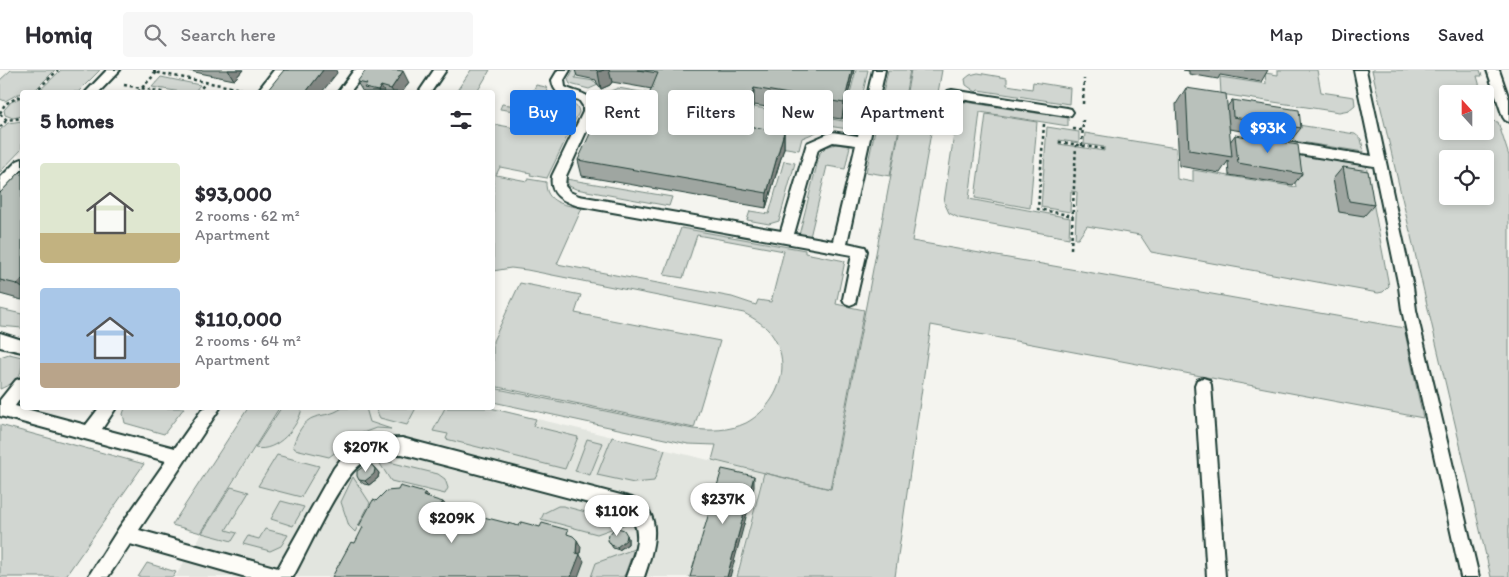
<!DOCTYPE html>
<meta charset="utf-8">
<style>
:root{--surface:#fff;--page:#f7f7f7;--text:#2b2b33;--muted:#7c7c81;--line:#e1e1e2;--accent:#1a73e8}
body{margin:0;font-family:Itim,sans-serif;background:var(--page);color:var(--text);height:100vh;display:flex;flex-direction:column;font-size:19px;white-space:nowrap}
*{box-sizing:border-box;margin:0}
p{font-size:16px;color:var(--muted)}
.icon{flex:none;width:28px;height:28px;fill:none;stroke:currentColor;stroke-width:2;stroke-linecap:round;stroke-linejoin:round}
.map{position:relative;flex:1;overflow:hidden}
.drawer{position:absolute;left:20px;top:20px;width:475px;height:320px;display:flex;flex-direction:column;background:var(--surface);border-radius:5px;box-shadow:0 2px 8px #0003}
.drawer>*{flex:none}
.top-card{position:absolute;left:510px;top:20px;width:475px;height:45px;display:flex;gap:10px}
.needle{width:32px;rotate:339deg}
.fabs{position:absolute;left:1439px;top:15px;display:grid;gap:10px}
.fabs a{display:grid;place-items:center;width:55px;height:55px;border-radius:5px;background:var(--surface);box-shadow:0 2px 8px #0003;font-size:25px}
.price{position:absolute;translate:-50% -42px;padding:0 11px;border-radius:18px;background:#fff;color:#222;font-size:16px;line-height:32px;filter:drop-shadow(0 1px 2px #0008)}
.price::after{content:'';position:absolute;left:50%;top:30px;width:15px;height:11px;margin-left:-8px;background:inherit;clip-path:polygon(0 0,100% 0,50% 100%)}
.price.on{background:var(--accent);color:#fff}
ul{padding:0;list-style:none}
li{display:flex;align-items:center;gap:15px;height:125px;padding:0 20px}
li span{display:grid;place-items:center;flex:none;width:140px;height:100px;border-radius:5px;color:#555}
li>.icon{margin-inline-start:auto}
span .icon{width:60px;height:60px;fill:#fffc;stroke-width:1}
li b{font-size:21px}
h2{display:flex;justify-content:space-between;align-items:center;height:60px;padding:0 20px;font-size:21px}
.tag{padding:0 18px;border-radius:5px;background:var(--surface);box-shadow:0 2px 8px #0003;font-size:18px;line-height:45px}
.tag.on{background:var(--accent);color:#fff}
header{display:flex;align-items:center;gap:30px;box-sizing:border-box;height:70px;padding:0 25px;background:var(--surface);border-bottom:1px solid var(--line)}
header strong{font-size:24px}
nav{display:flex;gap:28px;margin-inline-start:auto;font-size:18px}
.search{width:350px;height:45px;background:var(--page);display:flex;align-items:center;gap:12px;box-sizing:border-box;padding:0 18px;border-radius:5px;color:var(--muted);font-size:19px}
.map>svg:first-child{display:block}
.built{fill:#e2e5df}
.green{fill:#d1d6d1;stroke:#788a82;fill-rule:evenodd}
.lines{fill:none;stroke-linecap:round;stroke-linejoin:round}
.service-casing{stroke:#1f3d34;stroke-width:4}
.path{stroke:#1f3d34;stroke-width:2.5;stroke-dasharray:3 3;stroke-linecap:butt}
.service{fill:#fdfcf7;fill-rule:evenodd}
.wall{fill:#9fa6a1;stroke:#1f3d34}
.shaded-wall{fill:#828783;stroke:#1f3d34}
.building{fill:#b9c1bb;stroke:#1f3d34}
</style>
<header>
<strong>Homiq</strong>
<div class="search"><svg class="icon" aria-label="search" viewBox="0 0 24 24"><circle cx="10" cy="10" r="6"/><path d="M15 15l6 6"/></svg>Search here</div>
<nav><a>Map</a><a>Directions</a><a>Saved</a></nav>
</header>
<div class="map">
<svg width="1509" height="507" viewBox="0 0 1509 507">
<rect width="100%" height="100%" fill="#f4f4ef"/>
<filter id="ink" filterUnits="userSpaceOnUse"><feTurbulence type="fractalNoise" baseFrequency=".02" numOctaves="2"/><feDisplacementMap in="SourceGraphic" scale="10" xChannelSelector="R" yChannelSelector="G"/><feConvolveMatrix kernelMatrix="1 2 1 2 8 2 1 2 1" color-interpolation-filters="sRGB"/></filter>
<g filter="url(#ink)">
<path class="built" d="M280,338H492L763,403L735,507H175Z"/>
<path class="green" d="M11,0H55L33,22L18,24L5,31L0,29V10Z
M61,0H100L78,22H38Z
M471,0H490L477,22H456Z
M573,0H578L575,8L594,11L598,15L589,19L570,14L568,10Z
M856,0H868L856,55L848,59L828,56L820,47L843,51Z
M888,0H910L890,106L866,102Z
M911,0H942L912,171L1404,258L1423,348L931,255L895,507H737L764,403L831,419Z
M1278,0H1317L1321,22L1354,27L1355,35L1349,40L1339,42L1221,24L1220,7L1266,14L1265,3L1278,5Z
M1372,0H1480L1482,6H1477L1482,24H1448V61H1485V32L1491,51L1498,52L1509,86V507H1491ZM1448,89H1485V126H1448Z
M978,3L1007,8V15L1032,19L1033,12L1070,18L1069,34L978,20L976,22L966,15L965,9L970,5Z
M161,7L200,15L194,22H181L152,17Z
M536,15L546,17C551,35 576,24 579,42L547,108L530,105L531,103L500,97L496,105L527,111L528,109L546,112C545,133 565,135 582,138L557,194L732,227L756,235L758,230L771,232L784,181L697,165L683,208L664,205L681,158L805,180V183L845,191L836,234L864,240L830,419L712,390L716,375L688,374L493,332V318L693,359C711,361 729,361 746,353C779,335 795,292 769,261C762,253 753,248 744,243L527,200L511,198L493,201V54L515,58L522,42L500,39L502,34L525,37Z
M618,18L658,25L645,54L602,41L596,27Z
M22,27V46L13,48L5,45L4,40L11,32Z
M959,31L1068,48V56L980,42L969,129L1070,148L1069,168L959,148L949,143L944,132Z
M754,37L801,45L817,62L802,68L799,80L743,71Z
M986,44L1037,52L1030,138L975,128Z
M22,51V79L0,102V60L8,53Z
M1292,54L1355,64L1361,69L1364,82L1294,71Z
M1047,57L1079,62V73L1059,70V74L1104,81V77L1084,74L1085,63L1176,78L1177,109L1193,112V100L1296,117L1291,86L1293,84L1366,95L1389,216L1383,222L1378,223L1151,182L1140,165L1087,156L1078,169H1075L1077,122L1071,121L1070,142L1041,137Z
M836,74L850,76L845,99L827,96L810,167L799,165L820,83L826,77Z
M784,91L795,93L779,151L769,154L747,150L750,141L769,144Z
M566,109L672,127L669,136L576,119L569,116Z
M520,213L581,225L575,243L720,271L694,358L493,316V271Z
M0,239L22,244V258L0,256Z
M9,284L22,287C22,307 19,311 0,319V287Z
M125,338H184L164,364L125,353L123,344Z
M248,338H279L201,463L172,455Z
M281,338H302C299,356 277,383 255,378Z
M342,338H366L370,352L391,359L376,358L360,364L329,387L295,379L293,376C296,366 303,350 315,347C325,344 332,345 342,338Z
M375,338H416L407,355L380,348Z
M445,338H490L536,349L533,356L578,367L565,399L446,369L448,364L433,361Z
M0,355L144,394L65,507H0Z
M612,367L665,380L654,411L634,413L597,405Z
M587,369L603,373L590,405L575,401Z
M277,385L319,396L301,427L258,416Z
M377,389L438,404L445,409L448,418L445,424L391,411Z
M353,407L370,433L355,462L349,456L341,432Z
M231,417L249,422L226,460L237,463L232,471L202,463Z
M281,431L304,437L293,456L271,449Z
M558,436H563L628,453L597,464L541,449L544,443Z
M265,459L288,465L281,476L270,481L243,474L248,466L259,469Z
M634,479L625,504L623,507H591L596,493Z
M147,493L176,502L173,507H138Z"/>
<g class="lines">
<defs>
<path id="service" d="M107,0H120L99,22H86Z
M274,0H287L269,22H257Z
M354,0H367L350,22H338Z
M434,0H446L431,22H419Z
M558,0H570L564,10L565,17C578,24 595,22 595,42L566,106L565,116L570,122L579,126L781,161L807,73L832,62L858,66L873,0H885L847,173L865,177L867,181L855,233L850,235L845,233L843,229L852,185L579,136C563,131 549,125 552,106L583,42V36L579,30C565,26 554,26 552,10ZM833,72L856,75L833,171L794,164L818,79Z
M1354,0H1366L1413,217L1416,240L1479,507H1461L1402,240L1399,217L1374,96L1280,81L1275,79L1274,76L1275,73L1280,71L1372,86Z
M1487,0H1499L1509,29V52L1505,50L1503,47Z
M952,20L1067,38L1071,39L1073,42L1071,45L1067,46L948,27L946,24L948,21Z
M22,89V102L5,121L0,122V108L17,91Z
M0,263L22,270V282L0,277Z
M22,308V326L15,336L86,355L99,338H116L102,359L175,378L203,338H220L139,460L278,498L334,398L341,389L350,383L378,369L402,368L632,428C666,441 653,481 644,507H626C634,486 646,461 627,443L402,384C387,384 375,385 361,394C340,408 307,482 293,507H246L130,474L108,507H88L119,458L166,391L0,346V330L16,310Z
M1203,308L1209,310L1211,315L1225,507H1207L1195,315L1197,310Z"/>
</defs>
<use href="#service" class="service-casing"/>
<path class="path" d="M155,0L154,2L246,20
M124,15L163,22
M35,22L58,0
M138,22L157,2
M197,22L206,13
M1083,34L1084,9
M0,43L5,34L22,25
M0,44L7,50L22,48
M1044,54L1038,139L1073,146
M0,57L7,50
M1073,59L1082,60
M1059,72L1104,79
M1082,76L1083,50
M1071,179L1076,75"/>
<use href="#service" class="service"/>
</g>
<path class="wall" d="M185,0H243L234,10Z
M575,0H854L842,49L819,46L818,49L809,53L804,47V43L754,35L747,56L784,62V78L766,138L582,106L578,90L643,39L652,19L612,12L610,15L601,19L597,13L596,10L577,6Z
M1183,0H1268L1261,12L1220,5L1218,9L1189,4V1Z
M357,12L409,13L402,22H363Z
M1186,18L1227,37L1232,30L1301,58L1292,69L1229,59L1230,72L1235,65L1302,104L1293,115L1229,105L1228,91L1220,103L1179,96L1176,34Z
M1343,97L1374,135L1364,146L1339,142L1333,109Z
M22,100V230L0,224V123Z
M372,395L379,403L378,408L369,415L364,414L359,410Z
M627,465L628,468V474L619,480L613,478L608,470Z"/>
<path class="shaded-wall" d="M228,0H243L234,10Z
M323,0H336L337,3L322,22H306Z
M604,0H609L612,12L610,15L601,19L598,2Z
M852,0H854L842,49L844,33Z
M403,1L409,13L402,22H393L391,19Z
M381,16L384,22H379L378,21Z
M754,18V35L742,71V55Z
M820,29L818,49L809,53L811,36Z
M784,62V78L766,138L767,123Z
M22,209V218L17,214Z
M372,395L379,403L378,408L369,415L365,411Z
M754,406V417L730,507H727Z
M425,423L432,430L423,426Z
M443,432L449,439L440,436Z
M627,465L628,468V474L619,480L617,477Z
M577,470L581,477L580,485L584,491L578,507H571L576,483Z"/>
<path class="building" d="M284,0H323L306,22H273L267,21Z
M366,0H396L403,1L391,19L381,16L378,21L364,18L367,14L357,12Z
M596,0H604L598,2Z
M637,0H852L844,33L820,29L819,33L811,36L805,30L806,27L754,18L742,55L784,62L767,123L578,90L604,33L643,39L658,3Z
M1186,18L1226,24L1232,87L1189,80Z
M1232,30L1299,40L1301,58L1233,47Z
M1235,65L1298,75L1302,104L1238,93Z
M1343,97L1368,101L1374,135L1349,131Z
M22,100V209L17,214L0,210V123Z
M367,394L372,395L375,399L374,404L365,411L359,410L357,406V401Z
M722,399L754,406L727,507H690Z
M400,416L425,423L423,426L443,432L440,436L519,456L521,452L540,457L542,453L568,460L567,464L573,466L577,470L576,483L580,484L571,507H332L351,472L355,473L363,457L359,456L373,430L376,431L386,421L398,420Z
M618,458L624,460L627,465L626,470L617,477L611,475L608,470L609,465L613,460Z"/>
</g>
</svg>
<div class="fabs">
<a><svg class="needle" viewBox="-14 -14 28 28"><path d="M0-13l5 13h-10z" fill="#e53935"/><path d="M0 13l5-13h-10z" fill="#7c7c81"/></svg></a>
<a><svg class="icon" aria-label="locate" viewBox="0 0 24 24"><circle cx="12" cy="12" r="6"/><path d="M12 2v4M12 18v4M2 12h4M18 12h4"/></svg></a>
</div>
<b class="price on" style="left:1268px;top:84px">$93K</b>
<b class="price" style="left:366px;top:403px">$207K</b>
<b class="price" style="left:723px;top:455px">$237K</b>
<b class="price" style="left:617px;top:467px">$110K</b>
<b class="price" style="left:452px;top:474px">$209K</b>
<div class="top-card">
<a class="tag on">Buy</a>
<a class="tag">Rent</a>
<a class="tag">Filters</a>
<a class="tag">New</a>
<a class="tag">Apartment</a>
</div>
<section class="drawer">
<h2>5 homes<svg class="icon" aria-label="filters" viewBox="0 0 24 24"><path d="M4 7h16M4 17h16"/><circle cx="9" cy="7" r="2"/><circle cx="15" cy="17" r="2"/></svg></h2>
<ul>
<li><span style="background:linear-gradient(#dfe7d0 70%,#c2b280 0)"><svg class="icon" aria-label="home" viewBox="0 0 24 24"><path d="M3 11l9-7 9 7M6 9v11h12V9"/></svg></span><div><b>$93,000</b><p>2 rooms · 62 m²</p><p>Apartment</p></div></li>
<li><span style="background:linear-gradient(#a9c7e8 75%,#b9a48a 0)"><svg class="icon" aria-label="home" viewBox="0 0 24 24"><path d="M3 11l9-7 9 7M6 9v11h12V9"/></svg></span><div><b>$110,000</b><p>2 rooms · 64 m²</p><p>Apartment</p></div></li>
</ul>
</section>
</div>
